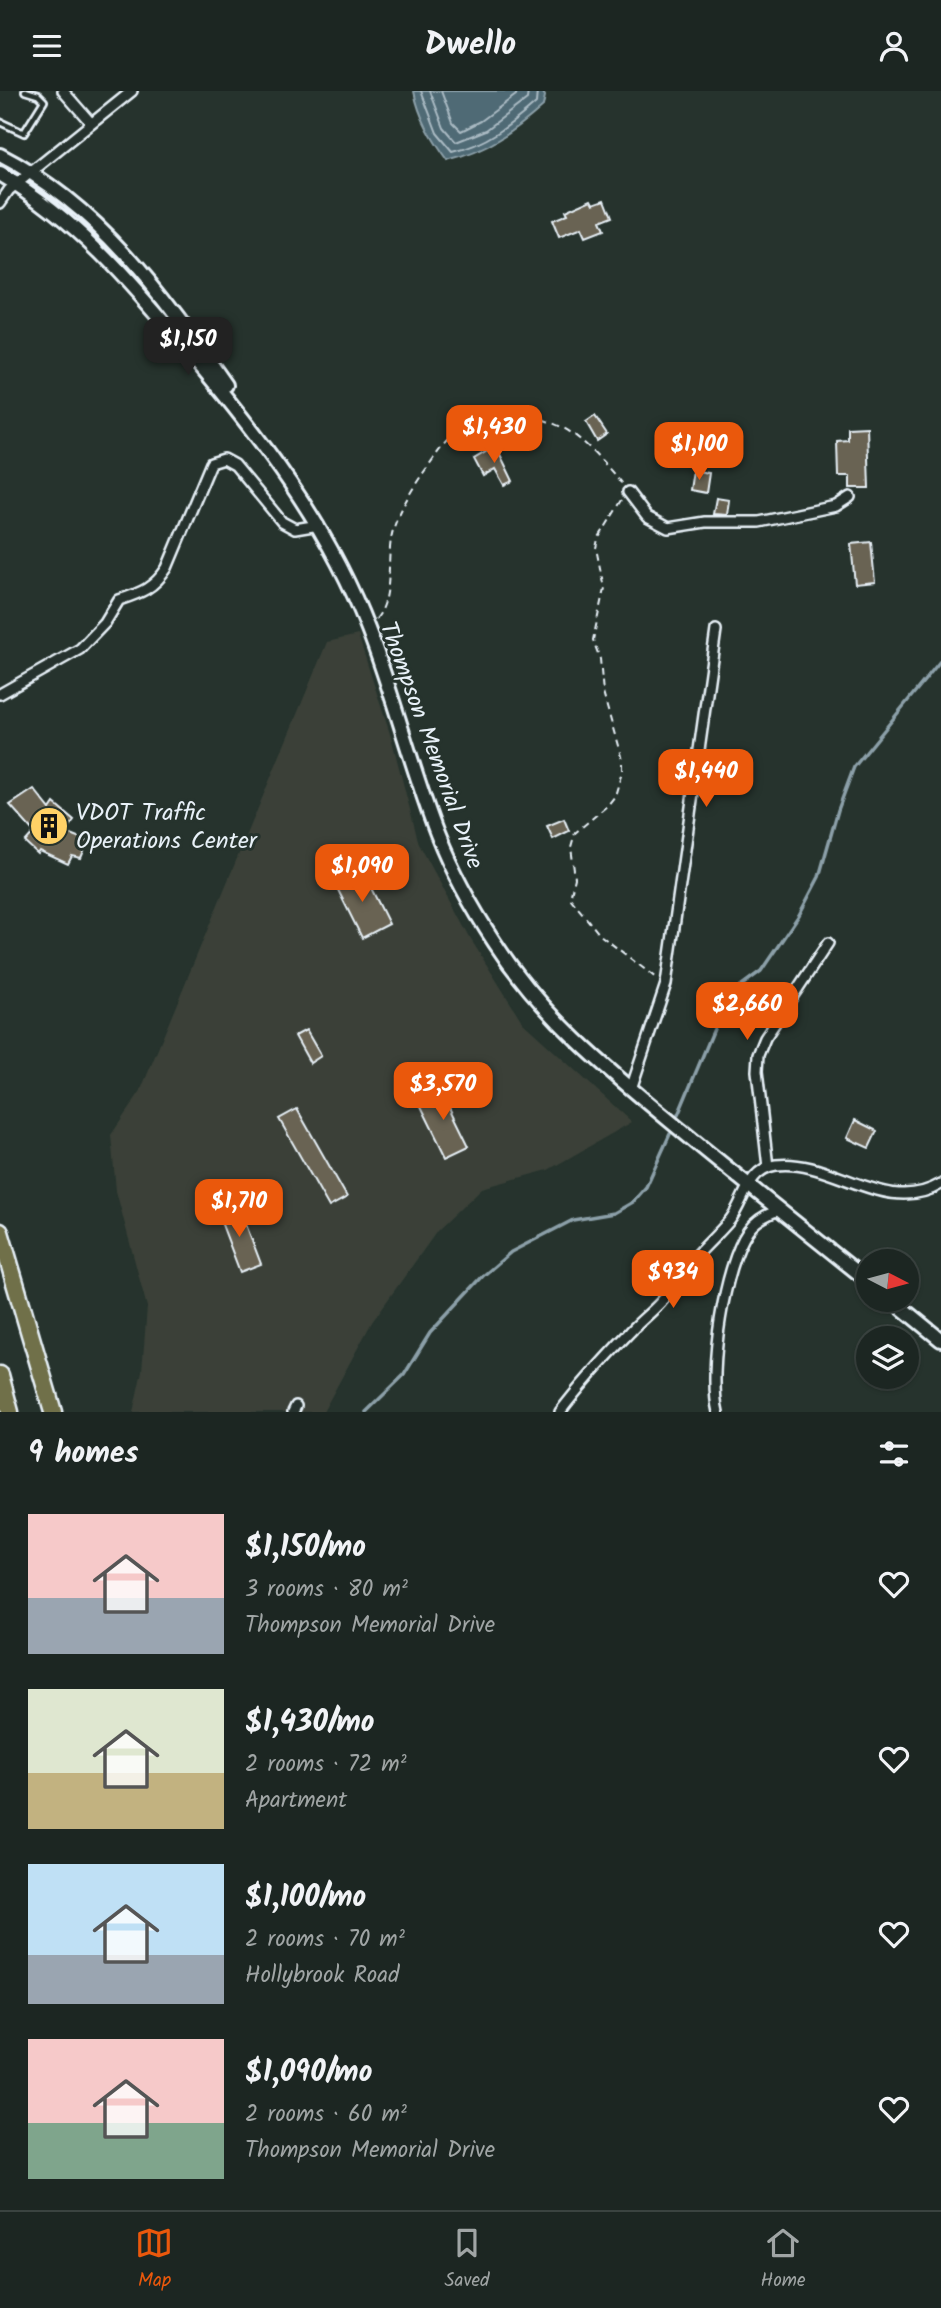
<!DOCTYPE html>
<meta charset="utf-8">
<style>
:root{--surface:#1c2622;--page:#29322f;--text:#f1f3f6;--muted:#a0a5a5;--line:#3a4340;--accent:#ea580c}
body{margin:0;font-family:Kalam,sans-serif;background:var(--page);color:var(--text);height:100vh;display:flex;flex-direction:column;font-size:26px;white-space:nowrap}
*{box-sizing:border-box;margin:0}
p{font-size:23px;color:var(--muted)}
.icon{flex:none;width:38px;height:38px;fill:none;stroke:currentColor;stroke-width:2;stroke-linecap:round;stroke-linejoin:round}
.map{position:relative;height:1321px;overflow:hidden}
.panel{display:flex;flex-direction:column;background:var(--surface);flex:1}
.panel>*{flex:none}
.needle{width:46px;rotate:96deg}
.fabs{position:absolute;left:856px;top:1158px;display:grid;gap:14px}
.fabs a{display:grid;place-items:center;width:63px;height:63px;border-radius:50%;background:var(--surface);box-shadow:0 2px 5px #0004,0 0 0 2px var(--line);font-size:35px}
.price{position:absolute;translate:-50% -60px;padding:0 16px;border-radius:14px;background:var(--accent);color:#fff;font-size:23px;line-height:46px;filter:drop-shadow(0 2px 4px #0008)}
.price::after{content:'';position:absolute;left:50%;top:42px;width:21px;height:16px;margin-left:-10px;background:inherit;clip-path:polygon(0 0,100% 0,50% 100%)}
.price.selected{background:#222;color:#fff}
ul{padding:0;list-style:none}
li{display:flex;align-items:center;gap:21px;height:175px;padding:0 28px}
li span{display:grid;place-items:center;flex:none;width:196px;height:140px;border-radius:0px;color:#555}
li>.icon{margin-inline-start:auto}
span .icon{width:84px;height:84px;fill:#fffc;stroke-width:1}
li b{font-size:30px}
h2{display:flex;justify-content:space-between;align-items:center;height:84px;padding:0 28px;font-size:30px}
header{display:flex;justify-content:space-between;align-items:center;height:91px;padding:0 28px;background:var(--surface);font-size:32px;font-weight:800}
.menu{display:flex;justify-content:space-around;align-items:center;height:98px;border-top:2px solid var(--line);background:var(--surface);font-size:19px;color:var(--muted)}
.menu a{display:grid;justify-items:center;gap:4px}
.menu .selected{color:var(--accent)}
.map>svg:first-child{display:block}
.built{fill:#3a4138}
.water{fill:#4f6a75;stroke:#8ca0a9;stroke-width:2}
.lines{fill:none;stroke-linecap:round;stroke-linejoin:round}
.shore{stroke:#abbbc4;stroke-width:2}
.stream{stroke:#8ca0a9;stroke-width:3.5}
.building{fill:#696352;stroke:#e8f1f8;stroke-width:2}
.lane-casing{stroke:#e8f1f8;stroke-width:10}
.street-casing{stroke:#e8f1f8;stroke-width:14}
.secondary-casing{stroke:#e8f1f8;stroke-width:18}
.highway-casing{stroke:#e8f1f8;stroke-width:21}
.path{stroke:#e8f1f8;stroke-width:2;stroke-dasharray:7 5;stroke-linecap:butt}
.lane{stroke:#26332d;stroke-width:4.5}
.street{stroke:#26332d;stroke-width:9}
.secondary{stroke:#26332d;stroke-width:12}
.highway{stroke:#6f704a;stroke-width:16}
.labels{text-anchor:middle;stroke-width:6;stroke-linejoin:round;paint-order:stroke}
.street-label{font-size:24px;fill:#e8f1f8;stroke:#26332d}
.poi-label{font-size:24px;fill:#e8f1f8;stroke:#26332d;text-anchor:start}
</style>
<header><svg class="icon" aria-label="menu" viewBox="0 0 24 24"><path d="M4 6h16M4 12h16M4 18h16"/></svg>Dwello<svg class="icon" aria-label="person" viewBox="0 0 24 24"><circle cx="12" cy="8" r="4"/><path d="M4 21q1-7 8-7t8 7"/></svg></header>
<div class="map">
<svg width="941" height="1321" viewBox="0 0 941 1321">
<rect width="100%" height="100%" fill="#26332d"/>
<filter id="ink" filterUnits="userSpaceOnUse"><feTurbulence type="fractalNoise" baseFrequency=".0143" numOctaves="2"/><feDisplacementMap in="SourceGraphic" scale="14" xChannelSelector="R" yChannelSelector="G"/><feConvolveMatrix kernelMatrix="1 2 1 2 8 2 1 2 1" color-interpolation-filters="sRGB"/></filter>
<g filter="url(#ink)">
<path class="built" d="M358,544L391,646L419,753L470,847L523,932L632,1031L548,1079L482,1097L437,1140L372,1231L323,1321H133L142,1280L147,1216L116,1100L111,1044L140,1001L327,551Z"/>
<path class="water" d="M414,0H542L545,5L543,15C515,40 486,61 448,70C432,48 419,27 414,0Z"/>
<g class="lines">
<path class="shore" d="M421,0L437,42L453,61C485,54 512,33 536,12L537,0
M430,0L444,37L456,51L486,39L527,8L528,0
M441,0L453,32L461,40L481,30L516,4L517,0"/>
<path class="stream" d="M726,909L727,905L761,880L799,824L819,786L838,719L854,676L941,569
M678,1024L719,926
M366,1321L404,1284L430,1242L483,1185L511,1161L573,1129L614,1122L633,1111L646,1096L670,1043"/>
</g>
<path class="building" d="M592,108L594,112L605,108L612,126L599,131L603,140L585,147L581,138L559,147L552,130L567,124L565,120Z
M595,325L607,343L597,350L586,331Z
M867,336L869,397H850V385H838L837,350L848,349V337Z
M496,355L513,390L504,394L495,378L483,385L474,368Z
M693,379L709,382L706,402L690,399Z
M716,407L729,409L727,424L713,423Z
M871,451L875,491L855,493L851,453Z
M34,698L50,718L54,712L74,729L65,741L88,750L81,767L72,765L68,773L40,760L38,763L25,751L34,741L10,714Z
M564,728L569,740L553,748L547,735Z
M362,779L389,833L362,847L335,793Z
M306,939L321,965L310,972L295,945Z
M440,996L469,1055L446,1066L417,1007Z
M297,1018L347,1106L329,1116L279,1028Z
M855,1029L877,1040L869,1057L847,1047Z
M239,1115L261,1173L240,1181L218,1123Z"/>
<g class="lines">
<defs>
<path id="lane" d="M0,31L24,42L44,10L38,4L25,0"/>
<path id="street" d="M63,0L91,32
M0,112L9,99L132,0
M628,401L647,426L668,437L705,431H759L836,415L850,406
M0,603L80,558L105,532L119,509C141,502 154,497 167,477L211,372L224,368L235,374L282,431L295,438L319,434
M631,998L666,893L716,539
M768,1076L757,980L758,964L765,947L828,852
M293,1321L296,1315
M560,1321C581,1293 606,1266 630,1241C640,1230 652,1221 661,1211C674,1196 684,1179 697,1164C708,1152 720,1141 730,1129C745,1110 747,1078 776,1074C832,1067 885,1126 941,1093
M718,1321C708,1281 724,1174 748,1140C756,1129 767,1123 779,1119"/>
<path id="secondary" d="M0,64C101,116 162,203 226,294
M0,83C79,130 130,191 188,260C260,346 328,433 368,538C394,605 411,676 437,743C452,781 472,817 495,852C544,928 613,983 682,1040C744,1091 806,1140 868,1190
M892,1209L941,1249"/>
<path id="highway" d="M0,1141L53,1321
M0,1284L10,1321"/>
</defs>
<use href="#lane" class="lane-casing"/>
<use href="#street" class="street-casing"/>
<use href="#secondary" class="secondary-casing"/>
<use href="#highway" class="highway-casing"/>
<path class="path" d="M622,409L598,448L596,457L604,497L593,549L600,568L603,602L622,669V681L615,705L607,715L575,742L571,756L575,787L570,807L600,844L656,887
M376,528C395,506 385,467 393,439C400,418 413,396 426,378C437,363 446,348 461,337C492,315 543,322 573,343C592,357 607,375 622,393"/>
<use href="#lane" class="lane"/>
<use href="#street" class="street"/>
<use href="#secondary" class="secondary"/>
<use href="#highway" class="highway"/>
</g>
</g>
<defs>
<symbol id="building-disc" viewBox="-11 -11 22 22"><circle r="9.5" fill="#ffd166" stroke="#26332d"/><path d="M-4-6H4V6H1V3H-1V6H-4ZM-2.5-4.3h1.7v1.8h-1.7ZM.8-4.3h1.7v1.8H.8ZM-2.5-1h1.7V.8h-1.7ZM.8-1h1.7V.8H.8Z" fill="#111"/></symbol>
</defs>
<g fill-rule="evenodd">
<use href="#building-disc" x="27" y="713" width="44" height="44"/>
</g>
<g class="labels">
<g class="street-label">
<text transform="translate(432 654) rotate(70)" y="8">Thompson Memorial Drive</text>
</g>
<g class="poi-label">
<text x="76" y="729">VDOT Traffic<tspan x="76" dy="28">Operations Center</tspan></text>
</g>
</g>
</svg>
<div class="fabs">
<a><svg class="needle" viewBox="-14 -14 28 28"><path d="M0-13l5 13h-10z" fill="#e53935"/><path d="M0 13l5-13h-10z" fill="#a0a5a5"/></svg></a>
<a><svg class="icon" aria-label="layers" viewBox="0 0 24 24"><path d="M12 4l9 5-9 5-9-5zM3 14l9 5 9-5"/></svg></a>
</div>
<b class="price selected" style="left:188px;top:286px">$1,150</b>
<b class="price" style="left:494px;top:374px">$1,430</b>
<b class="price" style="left:699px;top:391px">$1,100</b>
<b class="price" style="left:706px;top:718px">$1,440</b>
<b class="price" style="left:362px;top:813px">$1,090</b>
<b class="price" style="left:747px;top:951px">$2,660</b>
<b class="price" style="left:443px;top:1031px">$3,570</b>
<b class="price" style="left:239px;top:1148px">$1,710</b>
<b class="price" style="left:673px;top:1219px">$934</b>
</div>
<section class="panel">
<h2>9 homes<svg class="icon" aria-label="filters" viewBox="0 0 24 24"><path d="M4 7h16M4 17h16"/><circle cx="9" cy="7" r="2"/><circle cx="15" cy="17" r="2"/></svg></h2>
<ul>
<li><span style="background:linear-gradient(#f6c9c9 60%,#9aa5b1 0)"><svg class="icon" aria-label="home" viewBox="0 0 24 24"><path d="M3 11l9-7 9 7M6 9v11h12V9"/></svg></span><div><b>$1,150/mo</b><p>3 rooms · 80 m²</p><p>Thompson Memorial Drive</p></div><svg class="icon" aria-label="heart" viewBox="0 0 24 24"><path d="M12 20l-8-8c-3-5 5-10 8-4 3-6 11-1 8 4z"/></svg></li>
<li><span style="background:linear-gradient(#dfe7d0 60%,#c2b280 0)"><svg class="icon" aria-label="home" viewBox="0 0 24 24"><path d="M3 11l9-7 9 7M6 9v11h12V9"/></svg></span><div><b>$1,430/mo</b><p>2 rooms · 72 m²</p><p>Apartment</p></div><svg class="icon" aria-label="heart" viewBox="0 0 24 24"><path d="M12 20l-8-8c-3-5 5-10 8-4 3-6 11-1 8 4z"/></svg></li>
<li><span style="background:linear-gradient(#bfe0f5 65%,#9aa5b1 0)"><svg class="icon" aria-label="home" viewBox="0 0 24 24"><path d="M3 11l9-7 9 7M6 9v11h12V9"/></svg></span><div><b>$1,100/mo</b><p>2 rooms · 70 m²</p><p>Hollybrook Road</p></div><svg class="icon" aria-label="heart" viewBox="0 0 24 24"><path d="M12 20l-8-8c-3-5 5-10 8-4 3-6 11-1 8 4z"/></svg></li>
<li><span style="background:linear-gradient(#f6c9c9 60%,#7fa58c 0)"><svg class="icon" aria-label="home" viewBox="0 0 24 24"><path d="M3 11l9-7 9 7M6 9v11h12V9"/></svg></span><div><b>$1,090/mo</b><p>2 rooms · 60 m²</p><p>Thompson Memorial Drive</p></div><svg class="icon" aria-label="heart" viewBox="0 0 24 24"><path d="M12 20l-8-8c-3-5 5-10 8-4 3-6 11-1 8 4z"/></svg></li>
</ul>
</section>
<nav class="menu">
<a class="selected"><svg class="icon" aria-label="map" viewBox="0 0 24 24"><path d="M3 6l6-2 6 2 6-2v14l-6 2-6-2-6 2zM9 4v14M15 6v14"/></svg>Map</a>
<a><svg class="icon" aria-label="saved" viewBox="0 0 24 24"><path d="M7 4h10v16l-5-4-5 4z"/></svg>Saved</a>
<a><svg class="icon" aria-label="home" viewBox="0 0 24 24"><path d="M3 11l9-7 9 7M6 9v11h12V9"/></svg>Home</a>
</nav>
